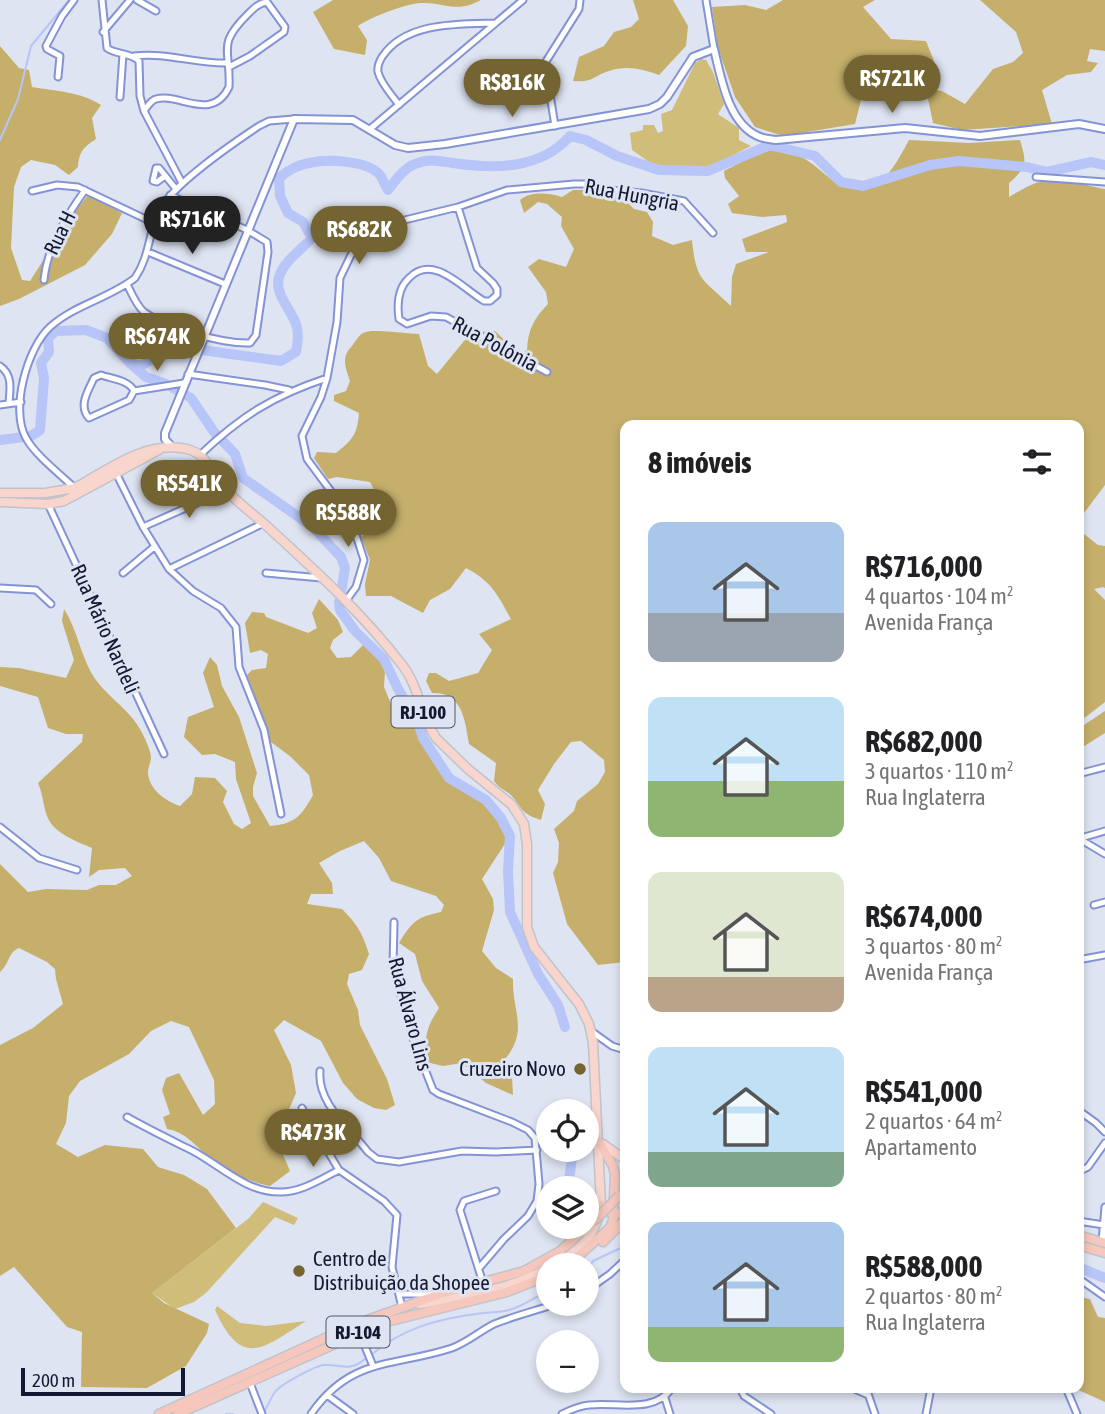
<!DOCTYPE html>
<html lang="pt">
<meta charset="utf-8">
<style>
:root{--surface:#fff;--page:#f2f2f2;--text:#202124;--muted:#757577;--accent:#736432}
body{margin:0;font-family:"Asap Condensed",sans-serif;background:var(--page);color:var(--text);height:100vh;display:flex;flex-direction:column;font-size:26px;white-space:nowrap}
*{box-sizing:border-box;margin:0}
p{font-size:23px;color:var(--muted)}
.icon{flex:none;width:38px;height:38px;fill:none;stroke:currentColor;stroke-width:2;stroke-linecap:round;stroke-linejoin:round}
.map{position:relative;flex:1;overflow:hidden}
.drawer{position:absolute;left:620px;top:420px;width:464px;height:973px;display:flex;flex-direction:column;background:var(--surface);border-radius:14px;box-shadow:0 4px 10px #0003}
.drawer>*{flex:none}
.tools{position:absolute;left:536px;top:1099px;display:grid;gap:14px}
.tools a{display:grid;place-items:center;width:63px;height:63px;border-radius:50%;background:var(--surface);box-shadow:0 4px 10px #0003;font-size:35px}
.scale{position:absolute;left:21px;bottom:18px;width:164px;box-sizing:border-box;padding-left:7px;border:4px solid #131932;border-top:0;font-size:19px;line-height:24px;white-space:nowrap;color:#131932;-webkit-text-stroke:5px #dfe4f2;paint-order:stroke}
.price{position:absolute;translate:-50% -60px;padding:0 16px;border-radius:24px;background:var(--accent);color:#fff;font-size:23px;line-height:46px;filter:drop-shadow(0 2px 4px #0008)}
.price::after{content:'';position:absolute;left:50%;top:42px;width:21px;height:16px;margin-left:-10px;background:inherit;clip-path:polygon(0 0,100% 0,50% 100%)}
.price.active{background:#222;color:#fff}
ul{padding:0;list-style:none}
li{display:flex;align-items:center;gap:21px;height:175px;padding:0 28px}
li span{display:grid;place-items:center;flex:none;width:196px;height:140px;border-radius:14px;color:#555}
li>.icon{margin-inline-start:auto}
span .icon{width:84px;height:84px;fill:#fffc;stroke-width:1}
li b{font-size:30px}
h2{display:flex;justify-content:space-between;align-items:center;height:84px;padding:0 28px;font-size:30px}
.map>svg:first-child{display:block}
.green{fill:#d1bd7a}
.forest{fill:#c5af6b}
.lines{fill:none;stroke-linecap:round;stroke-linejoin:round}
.stream{stroke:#b7c5f8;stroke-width:2}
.river{stroke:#b7c5f8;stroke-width:10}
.minor-casing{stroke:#8393d5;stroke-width:9}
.tertiary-casing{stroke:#8393d5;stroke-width:10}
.primary-casing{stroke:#c2c3ca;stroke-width:11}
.trunk-casing{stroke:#c2c3ca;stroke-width:11}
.minor{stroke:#fff;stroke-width:5}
.tertiary{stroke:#fff;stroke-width:6}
.primary{stroke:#f8d5cd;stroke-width:8}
.trunk{stroke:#f6c7bc;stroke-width:8}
.trunk-bridge-casing{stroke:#c2c3ca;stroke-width:11;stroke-linecap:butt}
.trunk-bridge{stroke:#f6c7bc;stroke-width:8}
.poi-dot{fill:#736432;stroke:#dfe4f2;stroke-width:2.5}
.labels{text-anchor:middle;stroke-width:6;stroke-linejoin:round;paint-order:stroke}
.shield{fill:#dfe4f2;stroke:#50566c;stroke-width:2}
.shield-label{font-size:19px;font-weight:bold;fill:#131932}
.street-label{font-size:21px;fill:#131932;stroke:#dfe4f2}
.poi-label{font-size:21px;fill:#131932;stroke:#dfe4f2;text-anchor:end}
</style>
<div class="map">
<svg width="1105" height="1414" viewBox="0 0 1105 1414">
<rect width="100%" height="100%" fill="#dfe4f2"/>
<path class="green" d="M701,59L706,60L713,72L724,104L718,114L739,128V140L751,146L708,168H665L652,164L632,150L630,133L643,130V125H654L658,133L663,131L661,114L672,110L695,63Z
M263,1202L298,1218L294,1225L275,1217L206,1293L194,1302L175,1309L152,1293L248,1219Z
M217,1306L240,1323L266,1326L306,1321C262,1349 242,1369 215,1310Z"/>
<path class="forest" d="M333,0H481C455,14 446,2 421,3C407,3 369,18 358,26L367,40L365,55L334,49L313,12Z
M633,0H673L688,26L686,46L659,75C642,69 627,65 609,71C593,76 593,83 573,81L579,57L604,46L614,32L631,27L639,19Z
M783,0H875L863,7L891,39L926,41L934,61L911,79L863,92L855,124L783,136L755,127L735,97L718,48L712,7L745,5L766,10Z
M980,0H1105V51L1090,49L1087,61L1098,63L1091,72L1067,75L1042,90L1052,124L962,130L933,123L926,89L942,91L965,104L993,69L1013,62L1023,53L1016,32Z
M0,46L19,68L29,70L32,87C56,91 81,92 101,105L92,118L96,139C84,147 79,151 78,167L69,175L55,165L31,160L21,167L14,187L11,248L22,280L30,281L73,214L88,195L122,213L112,234L85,265L19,299L0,306Z
M909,140L969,143L1020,140C1027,164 1027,167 1009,183V197C1032,183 1045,176 1072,181C1083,183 1094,188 1105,189V485L1084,513V534L1098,545L1105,546V588L1103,587L1094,589L1105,600V702L1078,723V425H625V962L598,965L567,924L553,873L558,862L559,843L554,829L574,811L577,801L598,784L605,772L604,760L581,741L571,742L554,764L538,790L545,804L541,820C520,813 524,810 511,795C505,790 499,788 494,781L496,763L469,744C465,721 463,692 432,693L426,681L429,673H436L449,681L478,673L492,650L479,634L511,619C498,595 491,581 466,568L450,589L430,600L423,613L391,596H366L365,584L370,560L361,537L374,528L379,499L370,482L337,477L328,479L314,458L317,452L336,453C353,439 357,435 359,413L334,401V395L346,391L350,381C345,367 341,357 352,346C355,342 359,335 363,333C372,328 407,334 419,334L428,366L437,374L464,341L477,332L495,331L520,355L527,350C528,330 534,318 548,304L546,292L528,267L539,259L566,267L574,249L561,226L562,217L547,204L538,202L524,213L520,200C531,191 549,193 562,197L573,190H615L634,209L647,212L653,222L652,236L673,245L692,240C696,282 703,279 731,306L732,277L736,264L769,252H746L742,239L787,222L786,215L762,217L732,213L728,204L739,196L725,178L724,171C736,165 762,150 775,150C804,152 815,167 836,183C841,186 846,186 852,188C882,194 897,162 909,140Z
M319,599L338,620L343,632L333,640L330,648L337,658L351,657L364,644L376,655L385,670L384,687L391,704L409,714L441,774L486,800L501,818L510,836L482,879L493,899L494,910L482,951L496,968L513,979C512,1011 529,1031 505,1059L512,1077L513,1095L486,1083L462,1063L443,1066L426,1062C425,1038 425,1029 439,1008L422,981L415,954L399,943C412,922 416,917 441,912L444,905L436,896L391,881L379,858L364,841L340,851L319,863L332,883L333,894H311L307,904L342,909C357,924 363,934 369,954L362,970L349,974L347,984L358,1010L360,1025L387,1079L395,1105L386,1110L374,1108L357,1099L343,1083L321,1041L284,1020L274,1030L291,1065L296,1093L281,1128L280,1147L290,1171L270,1186C249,1182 225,1170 209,1157C194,1145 186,1132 167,1129L163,1117L170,1114L162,1090L166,1078L179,1073L203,1115L215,1104L214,1080L189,1027L171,1021L151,1031L129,1054L80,1081L69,1096L66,1123L56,1144L78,1157L105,1145L143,1149L158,1167L184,1175L207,1189L236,1228L152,1293L164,1303L209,1324L207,1333L186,1366L147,1388L81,1387L82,1332L67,1327L14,1267L0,1276V1045L33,1028L63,1004L56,979L55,969L47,962L19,948C8,952 9,965 0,972V864L28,892L46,889L87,890L99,885H116L132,876L125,868L99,870L89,877L92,848C76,841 53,833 47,816C43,805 43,794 38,783L82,742L83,734H66L48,728L38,697L0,686V667L19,668L66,678L74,660L62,621L64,609C77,629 80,653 92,674C105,696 129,708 141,731C145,738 150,749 151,757C151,762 148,767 148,773C149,789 165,801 180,806L192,794L195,777L215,778L227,791L223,802L234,824L242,829L251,823L236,779L235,762L215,754L202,755L184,737L188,717L214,707L203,673L210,657L217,665L222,686L239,717L257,773L253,787V796L270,826C294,824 301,817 313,795L309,775L291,757L271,742L247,675L252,670L266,668L268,654L261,650L250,653L245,623L252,612L264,613L266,617L308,633L317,628L312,613Z
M1105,711V733L1078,750V729Z
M1079,1297L1090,1299L1098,1317L1105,1318V1402L1074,1388H1078Z"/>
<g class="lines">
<path class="stream" d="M0,140L18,99L31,46L69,0
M586,1273L593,1261L625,1246
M371,1355C401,1329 437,1319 476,1314C487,1312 498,1313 509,1310C523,1306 534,1297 548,1292
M264,1412C268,1406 271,1397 275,1392C281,1384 315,1366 324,1365C343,1364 349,1373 366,1358
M226,1414H233"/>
<path class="river" d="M132,365L146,377L166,384L191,398L214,432L235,454L243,478L313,527L323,538L341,557L345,568L341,593
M0,440L31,436L40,430L44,378L41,363L49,352L48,338L56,331L86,330L107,338L130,363L141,366L150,360L165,345L281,361L296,352C298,343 299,333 296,324C291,309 274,294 279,277C283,262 302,249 312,238L303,222L288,213L280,196L279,178C287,171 297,165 309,163C327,159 367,160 380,175C383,179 385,186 388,190C395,181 404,168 415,164C429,158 439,161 453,163C494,169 540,170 570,136L586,140L617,156L659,170L708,171L770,145L815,156L841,182L863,186L930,165L959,161L1027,167L1047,172L1091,162L1105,165
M339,602L340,610L355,631L384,659L398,689L418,722L423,738L449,778L486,800L501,818L510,836L508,871L510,912L538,974L558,1005L565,1027
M574,1108V1111
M568,1188L573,1150
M586,1214H591
M1078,1267L1105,1278"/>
<defs>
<path id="minor" d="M102,0L107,48C116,55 130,52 139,61L140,96L144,111L182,183
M137,0L156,11
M706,0L714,49
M103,32L130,0
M134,56C166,52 196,64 228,63
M58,77L60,56L47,49L46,46L62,16L74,0
M120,97L123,54
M399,105C392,95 381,84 378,72C377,66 379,62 382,57C405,22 457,24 495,23
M144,111C148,106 151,100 156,99C178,92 212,123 229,87C231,48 216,46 248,14C254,8 259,3 267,2L285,27L284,32L250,56L229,67
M555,126L545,63L579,9L580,0
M370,129L523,0
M165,176L157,182L153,181L156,168H159L176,189
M1036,177L1105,182
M32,191L57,185L78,187L154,223
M458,207L477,268L493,283L497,289V295L490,301H484C462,288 433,253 409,278C397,289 397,305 399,319L407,324L431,316L446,317L547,372
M148,252L225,284
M44,280C47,247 66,217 85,190
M127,284C132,294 136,305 144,312C167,328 222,344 250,343L256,335L268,252L267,242L247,230L170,195
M0,366C13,375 10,389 9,403
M188,374L265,385L289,390
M101,375C112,379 129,380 134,391L129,400L89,418C78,406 88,391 94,378Z
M134,391L184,383
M0,405L21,402
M200,455C241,416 273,396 327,378
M116,473L143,527L169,569L193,591L221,608L236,627L239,667L264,730L281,814
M76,489C61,475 35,455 26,438C10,410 27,348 50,327C74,305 110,298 135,278C150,256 148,234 159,211C174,183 232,144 259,126L269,121L294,119
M48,504L164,754
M143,527L226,490
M169,569L264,523
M123,573L154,547
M266,573L321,578
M0,588L36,590L51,604
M345,602L356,587L364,560L355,532L336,498L307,459L302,436L321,397L327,378L337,322L340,278L351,255L361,241L380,226L458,207L507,190L574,184H589L601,189L642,193L684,201L713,233
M1078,774L1105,767
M0,827L39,858L77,870
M1078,838L1105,854
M1081,838L1105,831
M1094,905L1105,902
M394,922L393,967L413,1039L433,1090L439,1094L512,1122L528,1130L535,1138L539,1184L537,1201L528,1216L504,1239L480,1267
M1078,960L1105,955
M591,1031L612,1046L625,1050
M320,1071C317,1104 350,1128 368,1152L377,1159L399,1162L462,1151L496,1152L537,1150
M302,1108L339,1170
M1078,1110L1096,1123L1105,1132
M127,1117C148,1129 171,1140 193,1151C221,1166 246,1192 279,1192C300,1193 321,1179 339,1170L384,1201L397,1215L392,1267L402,1307
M1078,1172L1088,1167L1105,1143
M1078,1221L1104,1225
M1102,1242L1105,1207
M1078,1278L1105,1297
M483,1283L460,1210L464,1201L496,1191
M586,1291L610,1274L625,1260
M399,1294H434
M359,1332L373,1366
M250,1383L262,1414
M740,1388L744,1396L771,1414
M852,1388L868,1395
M866,1388L875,1414
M1066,1388L1077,1414
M327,1395L353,1414
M665,1398L670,1414
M311,1414C351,1356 395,1367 452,1348C468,1342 480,1331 494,1324C514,1316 535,1311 555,1304
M562,1414C570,1410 579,1406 589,1405C618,1402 654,1414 672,1388
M926,1414L931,1388"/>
<path id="tertiary" d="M172,447L165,439V433L294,119L353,120L395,145L408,148L445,144L649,109L660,104L667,97L693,57L714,49C721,77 728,125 760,137C765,139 771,139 776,140L905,128L980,136L1079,124L1105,129"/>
<path id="primary" d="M0,493H45L75,488C109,469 146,440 187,449C208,454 213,476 226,490C239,504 256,516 270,529C317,572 364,615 403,666C419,687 421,716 436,738L468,769L512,805L524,824L527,844V927L534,947L579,1004L589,1024L593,1043L601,1205C597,1235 579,1251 553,1265
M0,502L48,504L64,501L159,450
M603,1144L625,1160
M420,1304C463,1296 509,1290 548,1268"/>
<path id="trunk" d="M601,1205C607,1214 616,1217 625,1210
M1078,1235L1105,1243
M603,1242L625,1220
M1078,1245L1105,1253
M568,1265L610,1228L613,1220L615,1175L613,1166L598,1140
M159,1414L356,1324L440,1294L524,1271L560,1251L593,1222
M178,1414L382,1323L507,1292L548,1276"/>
</defs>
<use href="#minor" class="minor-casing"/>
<use href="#tertiary" class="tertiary-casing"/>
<use href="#primary" class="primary-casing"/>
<use href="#trunk" class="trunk-casing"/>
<use href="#minor" class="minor"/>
<use href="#tertiary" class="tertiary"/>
<use href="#primary" class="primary"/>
<use href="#trunk" class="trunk"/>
<defs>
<path id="trunk-bridge" d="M593,1222L619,1196"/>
</defs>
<use href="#trunk-bridge" class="trunk-bridge-casing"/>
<use href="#trunk-bridge" class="trunk-bridge"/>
</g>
<g class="poi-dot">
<circle cx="580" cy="1069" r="7"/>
<circle cx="299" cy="1271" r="7"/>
</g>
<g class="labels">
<g class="shield">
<rect x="391.5" y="696.5" width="63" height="31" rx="5"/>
<rect x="326.5" y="1316.5" width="63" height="31" rx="5"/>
</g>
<g class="shield-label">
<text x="423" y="719">RJ-100</text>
<text x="358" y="1339">RJ-104</text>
</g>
<g class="street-label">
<text transform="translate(632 195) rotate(11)" y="7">Rua Hungria</text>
<text transform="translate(60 233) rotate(-64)" y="7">Rua H</text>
<text transform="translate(495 344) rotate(28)" y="7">Rua Polônia</text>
<text transform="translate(105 629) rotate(66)" y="7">Rua Mário Nardeli</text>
<text transform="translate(410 1014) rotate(75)" y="7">Rua Álvaro Lins</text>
</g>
<g class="poi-label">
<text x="566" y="1076">Cruzeiro Novo</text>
<text x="313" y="1266" text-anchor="start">Centro de<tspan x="313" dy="24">Distribuição da Shopee</tspan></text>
</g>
</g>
</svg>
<div class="tools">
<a><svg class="icon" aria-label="locate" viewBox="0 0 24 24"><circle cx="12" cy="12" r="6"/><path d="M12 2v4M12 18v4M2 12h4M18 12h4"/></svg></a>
<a><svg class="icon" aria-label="layers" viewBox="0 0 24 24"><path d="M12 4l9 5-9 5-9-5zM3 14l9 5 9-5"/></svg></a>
<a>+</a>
<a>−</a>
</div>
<div class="scale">200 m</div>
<b class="price" style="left:892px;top:115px">R$721K</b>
<b class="price" style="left:512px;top:119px">R$816K</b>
<b class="price active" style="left:192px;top:256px">R$716K</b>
<b class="price" style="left:359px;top:266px">R$682K</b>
<b class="price" style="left:157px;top:373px">R$674K</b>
<b class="price" style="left:189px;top:520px">R$541K</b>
<b class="price" style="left:348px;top:549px">R$588K</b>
<b class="price" style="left:313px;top:1169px">R$473K</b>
<section class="drawer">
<h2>8 imóveis<svg class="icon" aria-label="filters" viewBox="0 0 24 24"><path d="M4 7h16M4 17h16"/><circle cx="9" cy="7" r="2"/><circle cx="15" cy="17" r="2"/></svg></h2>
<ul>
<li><span style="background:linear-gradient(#a9c7e8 65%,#9aa5b1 0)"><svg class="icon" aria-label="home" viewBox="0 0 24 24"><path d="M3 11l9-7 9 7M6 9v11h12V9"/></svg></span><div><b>R$716,000</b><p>4 quartos · 104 m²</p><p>Avenida França</p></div></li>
<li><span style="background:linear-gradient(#bfe0f5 60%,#8fb573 0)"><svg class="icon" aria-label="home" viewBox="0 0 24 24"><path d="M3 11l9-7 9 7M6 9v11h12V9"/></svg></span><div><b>R$682,000</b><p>3 quartos · 110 m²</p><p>Rua Inglaterra</p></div></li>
<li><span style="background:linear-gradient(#dfe7d0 75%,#b9a48a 0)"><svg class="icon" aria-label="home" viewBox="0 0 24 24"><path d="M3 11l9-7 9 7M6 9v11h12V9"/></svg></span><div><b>R$674,000</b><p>3 quartos · 80 m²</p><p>Avenida França</p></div></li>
<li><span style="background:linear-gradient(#bfe0f5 75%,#7fa58c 0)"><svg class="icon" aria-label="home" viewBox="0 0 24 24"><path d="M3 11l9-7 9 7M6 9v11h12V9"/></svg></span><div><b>R$541,000</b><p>2 quartos · 64 m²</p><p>Apartamento</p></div></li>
<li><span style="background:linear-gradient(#a9c7e8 75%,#8fb573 0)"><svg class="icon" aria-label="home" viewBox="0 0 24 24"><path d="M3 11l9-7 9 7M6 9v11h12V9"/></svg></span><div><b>R$588,000</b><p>2 quartos · 80 m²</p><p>Rua Inglaterra</p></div></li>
</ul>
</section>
</div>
